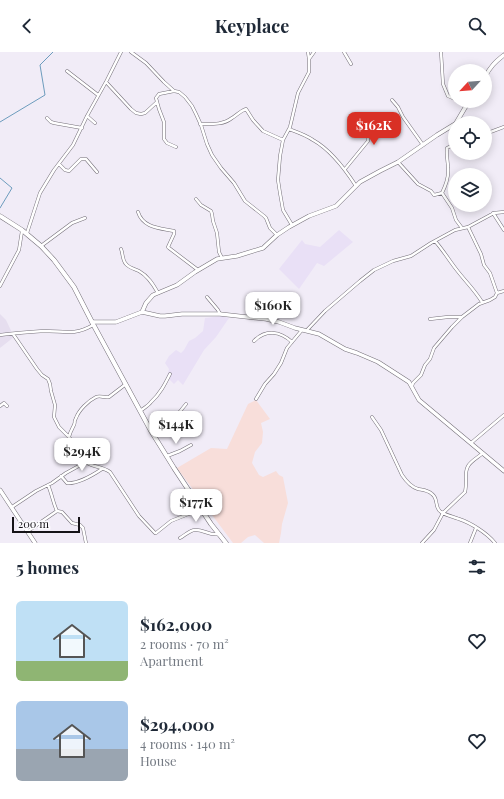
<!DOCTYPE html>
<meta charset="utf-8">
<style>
:root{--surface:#fff;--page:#f6f6f7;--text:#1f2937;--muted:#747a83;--accent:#d93025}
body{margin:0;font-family:"Playfair Display",serif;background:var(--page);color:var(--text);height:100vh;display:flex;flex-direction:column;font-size:15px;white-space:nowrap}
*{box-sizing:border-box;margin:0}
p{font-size:13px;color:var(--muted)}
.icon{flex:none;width:22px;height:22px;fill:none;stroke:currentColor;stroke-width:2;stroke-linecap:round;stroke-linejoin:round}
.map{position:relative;height:491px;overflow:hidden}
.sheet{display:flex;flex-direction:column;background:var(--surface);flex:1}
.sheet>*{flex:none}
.needle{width:26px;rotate:244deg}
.buttons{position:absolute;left:448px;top:12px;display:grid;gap:8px}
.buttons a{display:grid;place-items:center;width:44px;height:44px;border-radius:50%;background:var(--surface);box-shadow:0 2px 10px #0003;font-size:20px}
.scale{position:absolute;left:12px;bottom:10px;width:68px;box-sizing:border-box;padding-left:4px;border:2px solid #151317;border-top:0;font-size:11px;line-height:14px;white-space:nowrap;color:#151317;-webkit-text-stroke:3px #fcfbfe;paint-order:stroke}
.price{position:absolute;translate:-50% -34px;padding:0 9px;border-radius:8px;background:#fff;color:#222;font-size:13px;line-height:26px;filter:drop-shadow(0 1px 2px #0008)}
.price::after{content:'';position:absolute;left:50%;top:24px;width:12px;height:9px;margin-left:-6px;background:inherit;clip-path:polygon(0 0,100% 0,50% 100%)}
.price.on{background:var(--accent);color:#fff}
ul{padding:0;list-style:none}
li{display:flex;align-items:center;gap:12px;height:100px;padding:0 16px}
li span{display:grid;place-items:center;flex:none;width:112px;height:80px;border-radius:6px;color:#555}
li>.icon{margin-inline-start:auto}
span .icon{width:48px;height:48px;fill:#fffc;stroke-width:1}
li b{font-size:17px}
h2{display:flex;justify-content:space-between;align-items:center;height:48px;padding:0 16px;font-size:17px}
header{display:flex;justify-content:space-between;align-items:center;height:52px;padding:0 16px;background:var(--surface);font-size:18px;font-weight:700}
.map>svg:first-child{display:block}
.built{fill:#e6deef}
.industrial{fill:#f8deda}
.education{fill:#e9e0f6}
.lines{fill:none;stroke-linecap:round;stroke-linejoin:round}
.stream{stroke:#6d9cbd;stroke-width:1}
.street-casing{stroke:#757079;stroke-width:3.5}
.secondary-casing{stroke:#757079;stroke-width:4.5}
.primary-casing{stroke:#757079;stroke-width:5}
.street{stroke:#fff;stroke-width:2.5}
.secondary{stroke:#fff;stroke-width:3.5}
.primary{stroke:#fff;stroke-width:4}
</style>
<header><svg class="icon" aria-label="back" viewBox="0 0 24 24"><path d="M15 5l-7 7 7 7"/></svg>Keyplace<svg class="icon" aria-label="search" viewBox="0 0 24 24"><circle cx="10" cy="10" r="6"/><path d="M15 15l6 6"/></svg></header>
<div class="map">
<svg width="504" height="491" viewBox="0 0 504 491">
<rect width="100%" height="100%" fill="#f1ecf7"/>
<path class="built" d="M0,262L6,268L14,285L0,296Z"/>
<path class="industrial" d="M256,348L270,367L261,371L263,380L262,391L255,400L252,411L259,423L263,425L276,419L279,423L283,425L288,451L282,472L281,481L279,491H264L255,483L248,485L241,491H233L177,416L211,396L227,397L248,352Z"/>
<path class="education" d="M339,178L353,190L324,214L317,211L299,237L279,217L302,188L305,192L320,195Z
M223,264L229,266L216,285L204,298L183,333L178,328L174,332L167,325L169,317L165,311L169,304L176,298L181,301L184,298L189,289L195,286L203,279L205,266Z"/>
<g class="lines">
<path class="stream" d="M0,70L45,43L40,13L53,0
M0,126L12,136L0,156"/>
<defs>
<path id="street" d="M131,0L146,11L164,30L174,39L179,40L185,45L192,54L196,62L201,73L207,92L212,103L221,116L234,131L245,149L264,164L266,166L270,176L277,183
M344,0L351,12
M441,0L443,32L448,44L455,47
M309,7L314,0
M67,19L98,43
M106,30L131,57L136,61L141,62L145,61L157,50
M174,39L159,42L156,46L159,57L164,70V87L167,91L176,95
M392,48L398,55L403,65L423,93
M87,64L95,71
M47,66L51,70L54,71L82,76
M200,72C212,72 223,73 232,66C237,63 240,59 246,57L253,68L263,79L283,88
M289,77C297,80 306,83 313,88C331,98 345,117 356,134
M485,82L504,75
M398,110L418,132L431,139L434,143L442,141C446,133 449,125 448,116C448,109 446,103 447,96L455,92
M59,112L65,118L69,119L81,107H86L97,120
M345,117L368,89C368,80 363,71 360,63
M442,141L452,156L456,168L462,176
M196,147L201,153L211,159L212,162L213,169L217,181L219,200L222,206
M138,160C143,176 160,176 174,179V182L168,195L169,196L198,218
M493,161L504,178
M292,173L283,158L280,141L278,128L280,104L283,88L290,75L298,41L309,20V7L308,0
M468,175L481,202L484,213L490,221L497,241
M27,181L40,141L54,118L73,93L87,64L107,28L121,0
M435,189C443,198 449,208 456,217C465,229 474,237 482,250
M41,194L72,171L85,166
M121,197C123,201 122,208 126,212C129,216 135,217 139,219C148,224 153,232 158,241
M0,234L19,198L22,179
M207,245L218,258L220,262
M430,267L448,265H461
M307,278L325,259L360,229L374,218L393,209L411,204L431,191L455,178L468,175L494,161L504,160
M13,282L37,317L42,323L48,327L50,332L51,339L55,353L54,365L59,375L69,385L87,411C94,415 103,415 110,420L139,464L155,481H156L171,469L201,457
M0,283C14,281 29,280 44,279C63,279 75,284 93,273
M254,289C266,277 280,279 292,290
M412,334L413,331L421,323L425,313L430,307L434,296L452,275L462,265L479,252L490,248L495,245L497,241L504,239
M256,347L265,332L274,322L281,311L287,296L302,278
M0,354L4,351L7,354
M140,359C144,356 148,354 151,350C160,342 165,332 170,322
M372,365L381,378L402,423C406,429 411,435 418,437C423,438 428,438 432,442C439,447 434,456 441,460C445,463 454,465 459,467C471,471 487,481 495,491
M69,385C70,380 72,377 74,373C76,367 73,372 76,366C79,358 88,349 96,345C100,343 104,346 109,345L126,332
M155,385L173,368L186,352
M471,391L504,363
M167,404L180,399L191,393
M61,424L67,431C78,432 93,423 102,417
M48,433C52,442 53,451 57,459
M12,455L36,439L52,431L66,421L86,410
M28,479L57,459L62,460L72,471L80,473L83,476L86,491
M180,486C184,484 190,478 195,478C203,477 209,484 219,482
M422,491L434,478L443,461L465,440C466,436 466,432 466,427C465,411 472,410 483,401
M470,491L476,476"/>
<path id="secondary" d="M485,25C490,15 495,10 504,3
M456,71L469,49
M142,260L146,251L153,243L177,233L195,220L217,207L237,204L263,196L277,183L289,175L309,164L336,154L360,130L380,119L398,110L437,83L455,72
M92,270H116L142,260L160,264H165L182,262H220L266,267L279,270L295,276L319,282L345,297L357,301L378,310L409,330L419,348L504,419
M0,438L35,491"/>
<path id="primary" d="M0,164L22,178L41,194L54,208L74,235L93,272L151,379L174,416L211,472L226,491"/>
</defs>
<use href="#street" class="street-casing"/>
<use href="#secondary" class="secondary-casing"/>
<use href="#primary" class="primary-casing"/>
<use href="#street" class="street"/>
<use href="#secondary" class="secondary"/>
<use href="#primary" class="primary"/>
</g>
</svg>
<div class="buttons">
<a><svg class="needle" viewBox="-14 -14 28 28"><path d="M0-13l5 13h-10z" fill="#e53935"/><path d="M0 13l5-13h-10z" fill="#747a83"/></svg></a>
<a><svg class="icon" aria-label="locate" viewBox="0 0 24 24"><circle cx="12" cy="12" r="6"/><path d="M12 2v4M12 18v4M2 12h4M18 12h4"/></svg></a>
<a><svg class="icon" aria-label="layers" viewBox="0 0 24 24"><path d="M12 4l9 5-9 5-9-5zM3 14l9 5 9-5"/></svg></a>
</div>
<div class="scale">200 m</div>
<b class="price on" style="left:374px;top:94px">$162K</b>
<b class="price" style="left:273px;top:274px">$160K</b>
<b class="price" style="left:176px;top:393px">$144K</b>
<b class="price" style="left:82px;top:420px">$294K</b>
<b class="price" style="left:196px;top:471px">$177K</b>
</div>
<section class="sheet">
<h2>5 homes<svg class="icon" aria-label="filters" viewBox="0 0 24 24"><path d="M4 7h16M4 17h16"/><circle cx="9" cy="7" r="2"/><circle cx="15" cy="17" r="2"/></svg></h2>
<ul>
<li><span style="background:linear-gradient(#bfe0f5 75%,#8fb573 0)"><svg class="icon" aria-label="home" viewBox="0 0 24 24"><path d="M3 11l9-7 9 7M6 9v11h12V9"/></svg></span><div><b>$162,000</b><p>2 rooms · 70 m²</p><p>Apartment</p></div><svg class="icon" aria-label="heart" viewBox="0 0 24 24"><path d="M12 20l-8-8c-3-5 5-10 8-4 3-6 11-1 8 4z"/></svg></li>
<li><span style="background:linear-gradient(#a9c7e8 60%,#9aa5b1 0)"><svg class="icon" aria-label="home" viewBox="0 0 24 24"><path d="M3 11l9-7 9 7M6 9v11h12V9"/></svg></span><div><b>$294,000</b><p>4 rooms · 140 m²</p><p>House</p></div><svg class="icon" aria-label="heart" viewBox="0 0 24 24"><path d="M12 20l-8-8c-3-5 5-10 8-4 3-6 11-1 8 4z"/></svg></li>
</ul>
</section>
